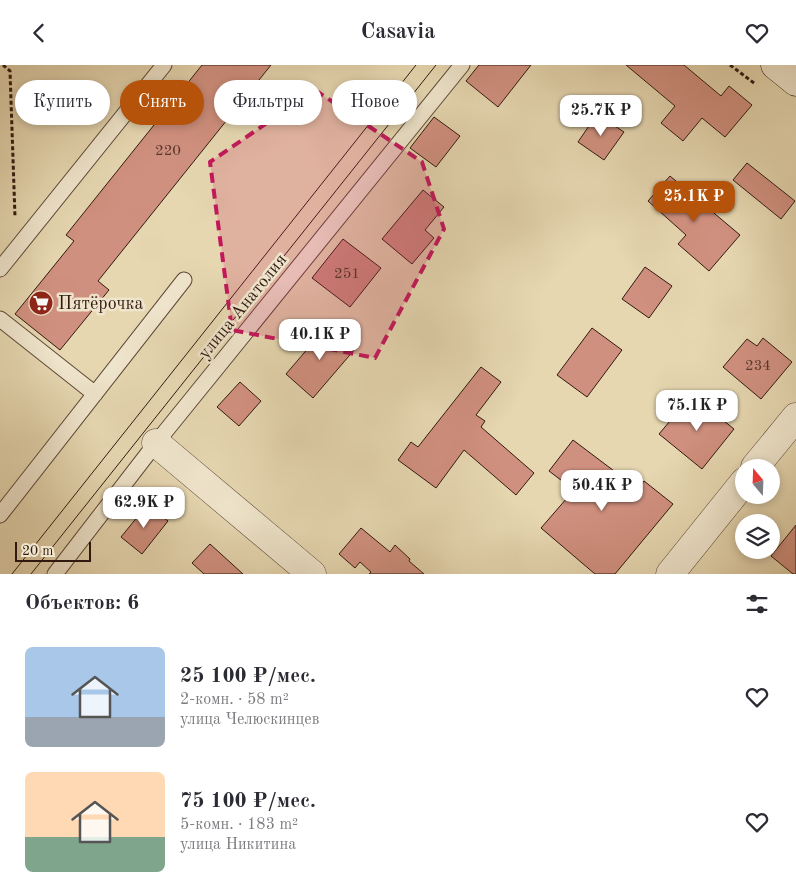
<!DOCTYPE html>
<html lang="ru">
<meta charset="utf-8">
<style>
:root{--surface:#fff;--page:#f7f7f7;--text:#2b2b33;--muted:#7c7c81;--accent:#b45309}
body{margin:0;font-family:"Old Standard TT",serif;background:var(--page);color:var(--text);height:100vh;display:flex;flex-direction:column;font-size:19px;white-space:nowrap}
*{box-sizing:border-box;margin:0}
p{font-size:16px;color:var(--muted)}
.icon{flex:none;width:28px;height:28px;fill:none;stroke:currentColor;stroke-width:2;stroke-linecap:round;stroke-linejoin:round}
.map{position:relative;height:509px;overflow:hidden}
.panel{display:flex;flex-direction:column;background:var(--surface);flex:1}
.panel>*{flex:none}
.guide{position:absolute;left:15px;top:15px;width:500px;height:45px;display:flex;gap:10px}
.needle{width:32px;rotate:341deg}
.buttons{position:absolute;left:735px;top:394px;display:grid;gap:10px}
.buttons a{display:grid;place-items:center;width:45px;height:45px;border-radius:50%;background:var(--surface);box-shadow:0 2px 8px #0003;font-size:25px}
.scale{position:absolute;left:15px;bottom:12px;width:76px;box-sizing:border-box;padding-left:5px;border:2px solid #311910;border-top:0;font-size:14px;line-height:18px;white-space:nowrap;color:#311910;-webkit-text-stroke:4px #efe5cc;paint-order:stroke}
.price{position:absolute;translate:-50% -42px;padding:0 11px;border-radius:10px;background:#fff;color:#222;font-size:16px;line-height:32px;filter:drop-shadow(0 1px 2px #0008)}
.price::after{content:'';position:absolute;left:50%;top:30px;width:15px;height:11px;margin-left:-8px;background:inherit;clip-path:polygon(0 0,100% 0,50% 100%)}
.price.active{background:var(--accent);color:#fff}
ul{padding:0;list-style:none}
li{display:flex;align-items:center;gap:15px;height:125px;padding:0 25px}
li span{display:grid;place-items:center;flex:none;width:140px;height:100px;border-radius:8px;color:#555}
li>.icon{margin-inline-start:auto}
span .icon{width:60px;height:60px;fill:#fffc;stroke-width:1}
li b{font-size:21px}
h2{display:flex;justify-content:space-between;align-items:center;height:60px;padding:0 25px;font-size:21px}
.tag{padding:0 18px;border-radius:22px;background:var(--surface);box-shadow:0 2px 8px #0003;font-size:18px;line-height:45px}
.tag.active{background:var(--accent);color:#fff}
header{display:flex;justify-content:space-between;align-items:center;height:65px;padding:0 25px;background:var(--surface);font-size:22px;font-weight:800}
.map>svg:first-child{display:block}
.building{fill:#d0907f;stroke:#311910}
.lines{fill:none;stroke-linecap:round;stroke-linejoin:round}
.lane-casing{stroke:#5e4838;stroke-width:17}
.street-casing{stroke:#5e4838;stroke-width:29}
.secondary-casing{stroke:#311910;stroke-width:29}
.path{stroke:#311910;stroke-width:3;stroke-dasharray:4 2.5;stroke-linecap:butt}
.lane{stroke:#efe5cc;stroke-width:15}
.street{stroke:#efe5cc;stroke-width:28}
.secondary{stroke:#efe5cc;stroke-width:28}
.tram{stroke:#311910;stroke-width:1}
.marked{fill:#c2185b;fill-opacity:0.2;stroke:#c2185b;stroke-width:4;stroke-dasharray:10 6;stroke-linejoin:round}
.labels{text-anchor:middle;stroke-width:5;stroke-linejoin:round;paint-order:stroke}
.number-label{font-size:15px;fill:#59372c}
.poi-label{font-size:18px;fill:#311910;stroke:#efe5cc;text-anchor:start}
.street-label{font-size:18px;fill:#311910;stroke:#efe5cc}
</style>
<header><svg class="icon" aria-label="back" viewBox="0 0 24 24"><path d="M15 5l-7 7 7 7"/></svg>Casavia<svg class="icon" aria-label="heart" viewBox="0 0 24 24"><path d="M12 20l-8-8c-3-5 5-10 8-4 3-6 11-1 8 4z"/></svg></header>
<div class="map">
<svg width="796" height="509" viewBox="0 0 796 509">
<rect width="100%" height="100%" fill="#e6d7b1"/>
<filter id="stains"><feTurbulence type="fractalNoise" baseFrequency=".004" numOctaves="4"/><feColorMatrix values="0 0 0 0 .2 0 0 0 0 .09 0 0 0 0 .02 0 0 0 .5 -.17"/></filter>
<radialGradient id="worn" r=".72"><stop offset=".6" stop-color="#630" stop-opacity="0"/><stop offset="1" stop-color="#630" stop-opacity=".3"/></radialGradient>
<path class="building" d="M202,0H271L98,216L109,225L60,285L15,249L74,176L66,170Z
M479,0H531L498,42L466,16Z
M626,0H684L721,31L729,21L752,40L725,72L702,53L683,76L661,58L675,41Z
M597,49L624,67L604,95L578,77Z
M434,52L460,71L436,102L410,83Z
M747,98L795,136L781,154L733,115Z
M670,111L740,170L709,206L678,179L686,170L648,136Z
M423,125L444,142L425,165L434,173L412,199L382,174Z
M343,174L381,203L350,242L312,213Z
M645,202L672,221L649,253L622,234Z
M328,260L355,284L313,333L286,309Z
M592,263L622,285L587,332L557,310Z
M763,273L792,297L761,334L723,302L747,274L757,281Z
M481,302L501,317L476,350L485,356L481,362L534,408L516,430L464,385L436,423L398,395L411,377L418,382Z
M240,317L261,336L239,361L217,342Z
M692,330L734,364L702,404L659,369Z
M573,375L638,424L644,416L673,439L615,509H595L541,463L574,425L549,406Z
M147,440L168,456L142,489L121,472Z
M796,460V509H793L771,491Z
M361,463L390,487L395,480L410,494L409,496L424,509H369L371,507L360,497L355,503L339,489Z
M210,479L243,509H204L192,498Z"/>
<g class="lines">
<defs>
<path id="lane" d="M0,204L164,0
M0,254L95,329
M0,450L184,215
M55,509L156,378L462,0"/>
<path id="street" d="M156,378L312,509
M755,402L796,352
M670,509L744,417"/>
<path id="secondary" d="M775,0L796,17"/>
</defs>
<use href="#lane" class="lane-casing"/>
<use href="#street" class="street-casing"/>
<use href="#secondary" class="secondary-casing"/>
<path class="path" d="M3,0L10,6L15,152
M730,0L754,18"/>
<use href="#lane" class="lane"/>
<use href="#street" class="street"/>
<use href="#secondary" class="secondary"/>
<path class="tram" d="M12,509L416,0
M31,509L436,0"/>
</g>
<path class="marked" d="M315,25L422,97L444,164L375,293L232,265L210,97Z"/>
<defs>
<symbol id="supermarket-disc" viewBox="-11 -11 22 22"><circle r="9.5" fill="#8f2418" stroke="#efe5cc"/><path d="M-6-5.5h2.5l.6 2H6L4.5 2H-2.5L-4.4-4H-6ZM-1.5 3.2a1.3 1.3 0 1 0 .1 0ZM3 3.2a1.3 1.3 0 1 0 .1 0Z" fill="#fff"/></symbol>
</defs>
<g fill-rule="evenodd">
<use href="#supermarket-disc" x="27" y="224" width="28" height="28"/>
</g>
<g class="labels">
<g class="number-label">
<text x="168" y="90">220</text>
<text x="347" y="213">251</text>
<text x="758" y="305">234</text>
</g>
<g class="poi-label">
<text x="58" y="244">Пятёрочка</text>
</g>
<g class="street-label">
<text transform="translate(242 241) rotate(-51)" y="6">улица Анатолия</text>
</g>
</g>
<rect width="100%" height="100%" filter="url(#stains)"/>
<rect width="100%" height="100%" fill="url(#worn)"/>
</svg>
<div class="buttons">
<a><svg class="needle" viewBox="-14 -14 28 28"><path d="M0-13l5 13h-10z" fill="#e53935"/><path d="M0 13l5-13h-10z" fill="#7c7c81"/></svg></a>
<a><svg class="icon" aria-label="layers" viewBox="0 0 24 24"><path d="M12 4l9 5-9 5-9-5zM3 14l9 5 9-5"/></svg></a>
</div>
<div class="scale">20 m</div>
<b class="price" style="left:601px;top:72px">25.7K ₽</b>
<b class="price active" style="left:694px;top:158px">25.1K ₽</b>
<b class="price" style="left:320px;top:296px">40.1K ₽</b>
<b class="price" style="left:697px;top:367px">75.1K ₽</b>
<b class="price" style="left:602px;top:447px">50.4K ₽</b>
<b class="price" style="left:144px;top:464px">62.9K ₽</b>
<div class="guide">
<a class="tag">Купить</a>
<a class="tag active">Снять</a>
<a class="tag">Фильтры</a>
<a class="tag">Новое</a>
</div>
</div>
<section class="panel">
<h2>Объектов: 6<svg class="icon" aria-label="filters" viewBox="0 0 24 24"><path d="M4 7h16M4 17h16"/><circle cx="9" cy="7" r="2"/><circle cx="15" cy="17" r="2"/></svg></h2>
<ul>
<li><span style="background:linear-gradient(#a9c7e8 70%,#9aa5b1 0)"><svg class="icon" aria-label="home" viewBox="0 0 24 24"><path d="M3 11l9-7 9 7M6 9v11h12V9"/></svg></span><div><b>25 100 ₽/мес.</b><p>2-комн. · 58 m²</p><p>улица Челюскинцев</p></div><svg class="icon" aria-label="heart" viewBox="0 0 24 24"><path d="M12 20l-8-8c-3-5 5-10 8-4 3-6 11-1 8 4z"/></svg></li>
<li><span style="background:linear-gradient(#ffd9b3 65%,#7fa58c 0)"><svg class="icon" aria-label="home" viewBox="0 0 24 24"><path d="M3 11l9-7 9 7M6 9v11h12V9"/></svg></span><div><b>75 100 ₽/мес.</b><p>5-комн. · 183 m²</p><p>улица Никитина</p></div><svg class="icon" aria-label="heart" viewBox="0 0 24 24"><path d="M12 20l-8-8c-3-5 5-10 8-4 3-6 11-1 8 4z"/></svg></li>
</ul>
</section>
